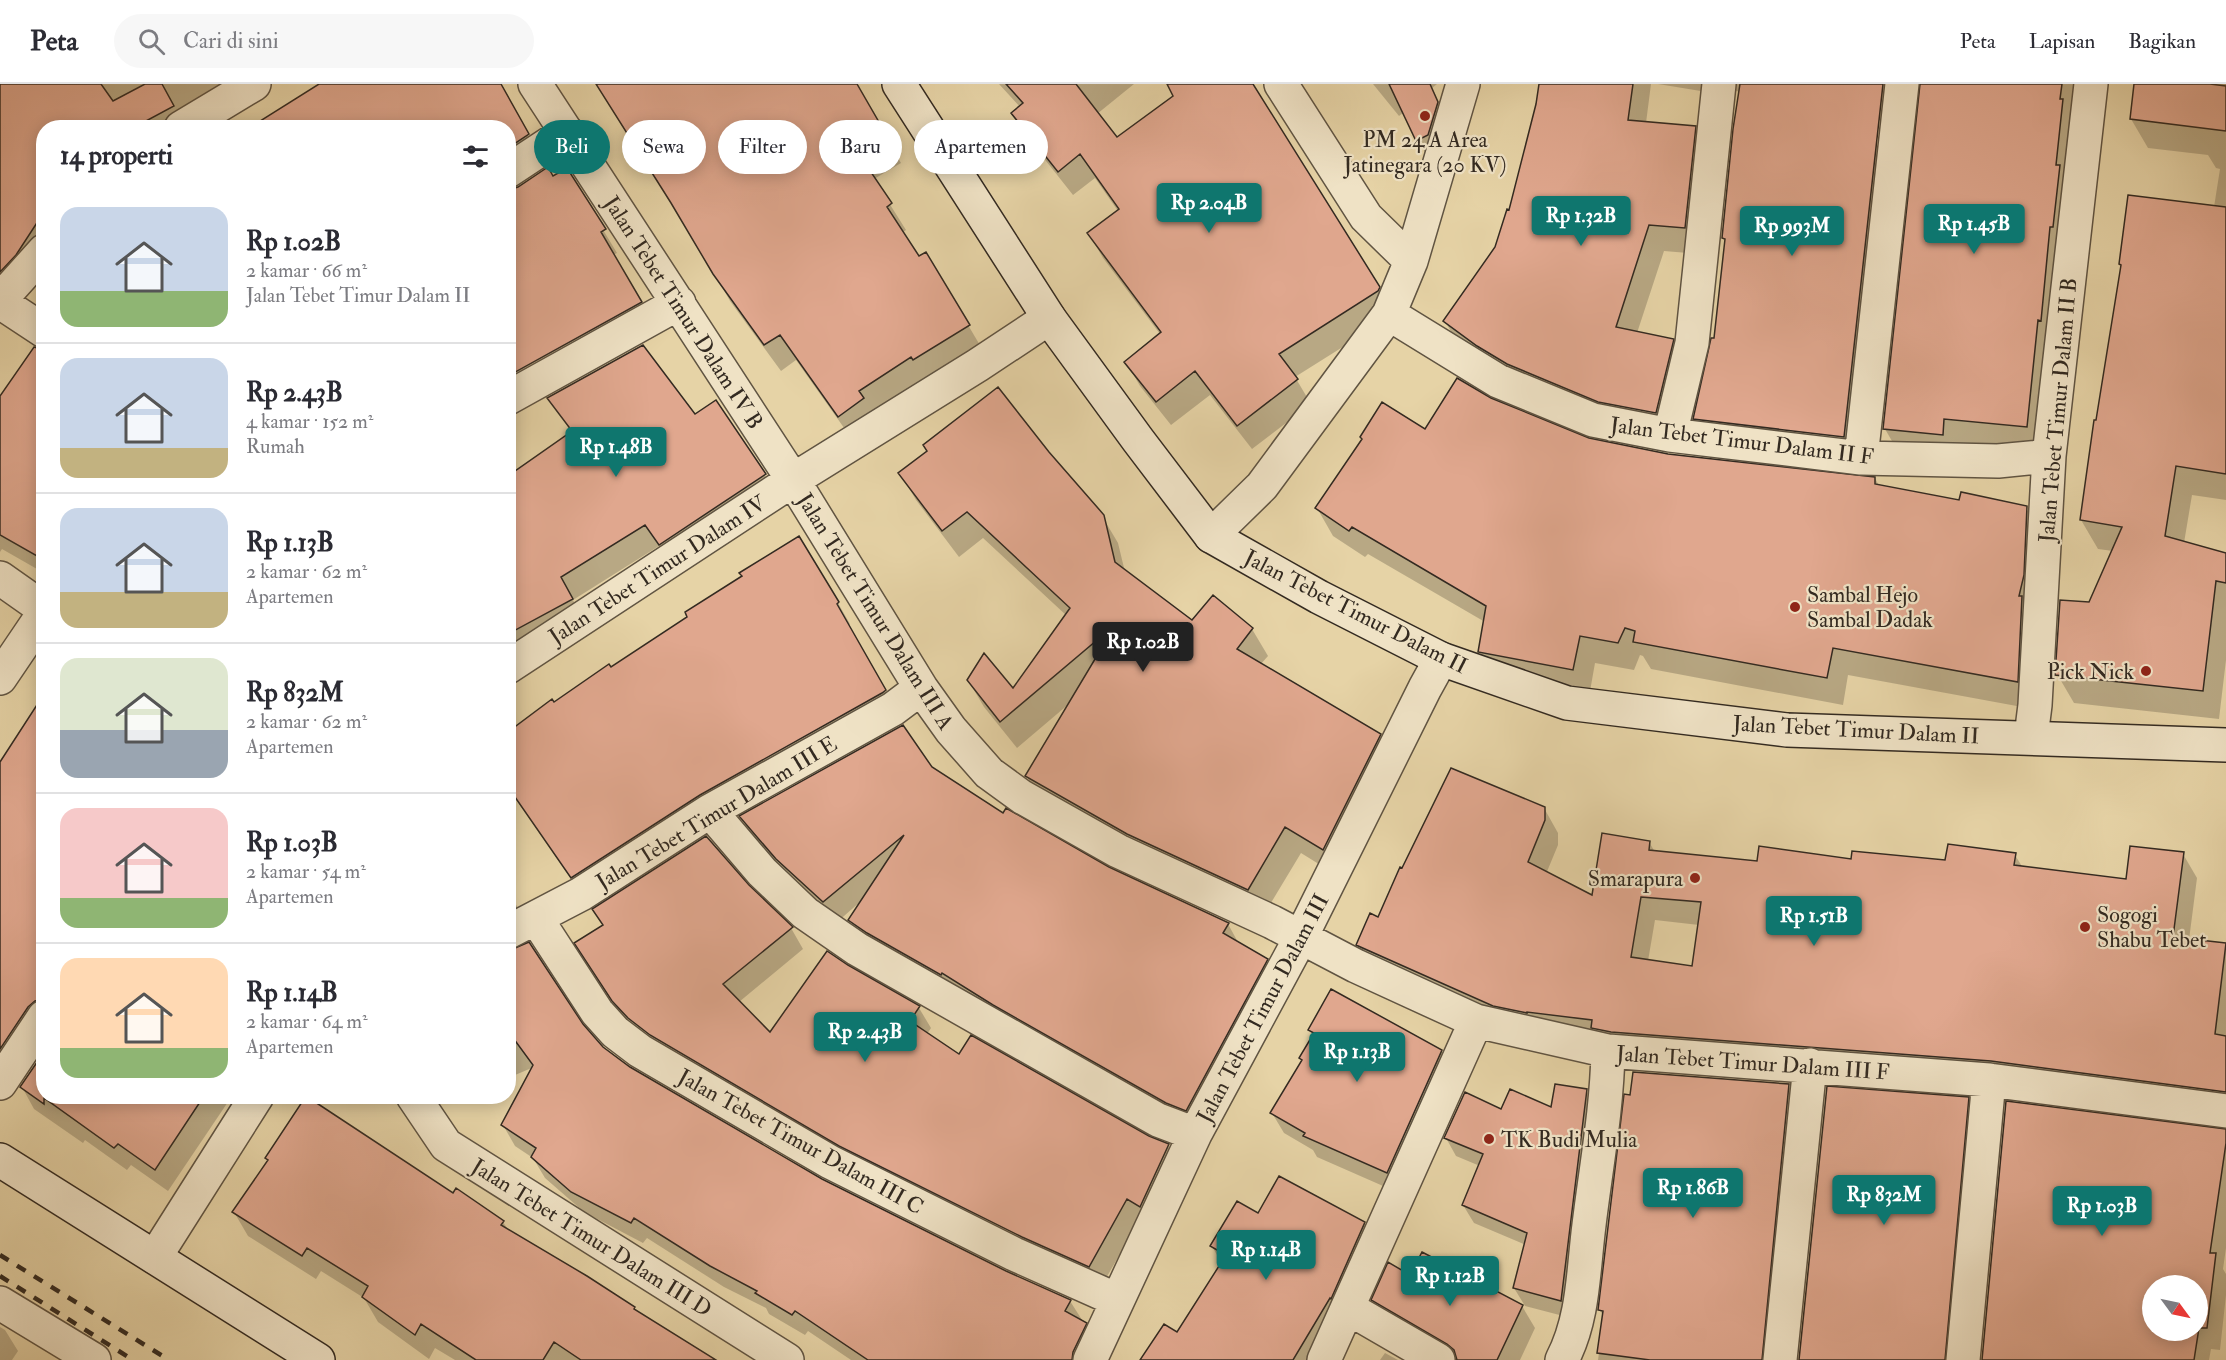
<!DOCTYPE html>
<html lang="id">
<meta charset="utf-8">
<style>
:root{--surface:#fff;--page:#f7f7f7;--text:#2b2b33;--muted:#7c7c81;--line:#e1e1e2;--accent:#0f766e}
body{margin:0;font-family:"IM FELL Double Pica",serif;background:var(--page);color:var(--text);height:100vh;display:flex;flex-direction:column;font-size:22px;white-space:nowrap}
*{box-sizing:border-box;margin:0}
p{font-size:20px;color:var(--muted)}
.icon{flex:none;width:33px;height:33px;fill:none;stroke:currentColor;stroke-width:2;stroke-linecap:round;stroke-linejoin:round}
.map{position:relative;flex:1;overflow:hidden}
.details{position:absolute;left:36px;top:36px;width:480px;height:984px;display:flex;flex-direction:column;background:var(--surface);border-radius:24px;box-shadow:0 3px 15px #0003}
.details>*{flex:none}
.top-card{position:absolute;left:534px;top:36px;width:570px;height:54px;display:flex;gap:12px}
.needle{width:39px;rotate:123deg}
.tools{position:absolute;left:2142px;top:1191px;display:grid;gap:12px}
.tools a{display:grid;place-items:center;width:66px;height:66px;border-radius:50%;background:var(--surface);box-shadow:0 3px 15px #0003;font-size:30px}
.price{position:absolute;translate:-50% -51px;padding:0 14px;border-radius:6px;background:var(--accent);color:#fff;font-size:20px;line-height:39px;filter:drop-shadow(0 2px 3px #0008)}
.price::after{content:'';position:absolute;left:50%;top:36px;width:18px;height:14px;margin-left:-9px;background:inherit;clip-path:polygon(0 0,100% 0,50% 100%)}
.price.active{background:#222;color:#fff}
ul{padding:0;list-style:none}
li{display:flex;align-items:center;gap:18px;height:150px;padding:0 24px}
li+li{border-top:2px solid var(--line)}
li span{display:grid;place-items:center;flex:none;width:168px;height:120px;border-radius:18px;color:#555}
li>.icon{margin-inline-start:auto}
span .icon{width:72px;height:72px;fill:#fffc;stroke-width:1}
li b{font-size:26px}
h2{display:flex;justify-content:space-between;align-items:center;height:72px;padding:0 24px;font-size:26px}
.chip{padding:0 21px;border-radius:27px;background:var(--surface);box-shadow:0 3px 15px #0003;font-size:21px;line-height:54px}
.chip.active{background:var(--accent);color:#fff}
header{display:flex;align-items:center;gap:36px;box-sizing:border-box;height:84px;padding:0 30px;background:var(--surface);border-bottom:2px solid var(--line)}
header strong{font-size:28px}
nav{display:flex;gap:33px;margin-inline-start:auto;font-size:21px}
.search{width:420px;height:54px;background:var(--page);display:flex;align-items:center;gap:15px;box-sizing:border-box;padding:0 21px;border-radius:33px;color:var(--muted);font-size:22px}
.map>svg:first-child{display:block}
.shadow{fill:#0003;fill-rule:evenodd}
.building{fill:#e0a78e;stroke:#332a21;stroke-width:1.5;fill-rule:evenodd}
.lines{fill:none;stroke-linecap:round;stroke-linejoin:round}
.street-casing{stroke:#605442;stroke-width:36}
.secondary-casing{stroke:#332a21;stroke-width:36}
.street{stroke:#efe2c5;stroke-width:33}
.secondary{stroke:#efe2c5;stroke-width:33}
.rail{stroke:#332a21;stroke-width:4.5;stroke-dasharray:10 10;stroke-linecap:butt}
.poi-dot{fill:#8f2418;stroke:#efe2c5;stroke-width:2}
.labels{text-anchor:middle;stroke-width:4.5;stroke-linejoin:round;paint-order:stroke}
.poi-label{font-size:22px;fill:#332a21;stroke:#efe2c5;text-anchor:start}
.street-label{font-size:22px;fill:#332a21;stroke:#efe2c5}
</style>
<header>
<strong>Peta</strong>
<div class="search"><svg class="icon" aria-label="search" viewBox="0 0 24 24"><circle cx="10" cy="10" r="6"/><path d="M15 15l6 6"/></svg>Cari di sini</div>
<nav><a>Peta</a><a>Lapisan</a><a>Bagikan</a></nav>
</header>
<div class="map">
<svg width="2226" height="1276" viewBox="0 0 2226 1276">
<rect width="100%" height="100%" fill="#e6d3a6"/>
<filter id="stains"><feTurbulence type="fractalNoise" baseFrequency=".00333" numOctaves="4"/><feColorMatrix values="0 0 0 0 .2 0 0 0 0 .09 0 0 0 0 .02 0 0 0 .5 -.17"/></filter>
<radialGradient id="worn" r=".72"><stop offset=".6" stop-color="#630" stop-opacity="0"/><stop offset="1" stop-color="#630" stop-opacity=".3"/></radialGradient>
<path class="shadow" d="M0,0H255L184,44H44V154L0,189Z
M322,0H502L501,3L541,74L508,96V44Z
M596,0H856L901,79L874,95L906,146L902,149L919,174L926,170L984,268L854,358L796,276L781,287L730,217L689,145Z
M999,0H1134L1097,30L1117,55L1175,12L1168,0H1251L1379,204L1393,229L1392,232L1295,293L1311,320L1252,365L1210,311L1171,341L1140,302L1126,278L1160,250L1103,174L1089,150L1118,127L1095,94L1073,111L1027,53L1013,29L1020,23Z
M1373,0H1437L1432,4L1450,40L1430,78L1404,28L1399,32Z
M1541,0H1651L1646,39L1695,43L1710,70L1700,170L1664,167L1637,249L1673,256L1688,282L1671,355L1460,264L1445,237L1496,163L1510,128L1538,21Z
M1658,0H2080L2042,369L1900,371L1885,345L1922,7L1909,9L1896,39L1750,15L1746,11L1737,7L1725,11Z
M2136,0H2226V416L2192,411L2184,459L2226,470V576L2219,635L2074,619L2057,590L2113,467L2098,465L2081,436L2122,183L2120,180L2214,123L2220,85L2216,84L2208,71L2148,64L2131,35Z
M1876,60L1888,81L1856,374L1707,356L1695,335L1715,256L1726,159L1723,154Z
M567,86L617,169L613,171L654,241L508,323V107L553,94Z
M44,281V489L2,465L0,468V315Z
M549,314L695,332L764,390L777,413L673,483L659,462L573,516L584,538L508,579V394L572,349Z
M1490,316L1589,356L1668,371L1875,394L1879,402L1960,418L2026,424L2042,451L2033,625L1848,591L1843,621L1651,585L1643,572L1640,571L1634,586L1595,579L1589,613L1495,595L1479,568L1485,538L1368,470L1365,473L1333,452L1317,424L1426,347Z
M1048,369L1102,432L1118,459L1125,488L1192,539L1213,513L1252,545L1268,572L1260,581L1380,651L1395,678L1338,792L1301,769L1263,832L1042,719L1027,692L1070,619L1017,664L984,623L968,596L1013,607L1067,532L983,454L959,473L916,416L900,389Z
M838,519L850,540L848,542L897,628L585,815L508,704L553,620L610,585Z
M44,614V942L0,1006V681L19,651L18,649Z
M931,684L1003,731L1108,785L1228,840L1239,860L1267,877L1279,898L1198,1047L862,857L850,836L860,818L836,839L790,796L753,754L741,733Z
M1544,724L1558,749V761L1546,790L1594,813L1649,758L1655,768L1759,778L1947,777L2015,771L2023,784L2127,797L2183,770L2197,794L2189,856L2226,861V1031L1541,951L1372,885L1358,861L1379,835ZM1655,836L1699,841L1693,884L1648,877Z
M748,803L791,844L803,865L739,918L771,951L847,883L919,924L931,944L927,950L959,972L1168,1062L1181,1083L1140,1135L1101,1203L664,972L626,938L588,880Z
M508,808L530,843L508,855Z
M508,886L582,941L602,964L628,983L821,1096L1005,1188L1070,1217L1098,1261L1091,1276H851L808,1247L805,1251L769,1230L766,1224L724,1203L647,1154L643,1159L584,1128L545,1094L533,1074L515,1062L503,1041L534,983L508,994Z
M1310,946L1441,967L1453,988L1399,1109L1317,1073L1313,1066L1284,1049L1272,1029L1303,977L1314,953Z
M1788,1001L1801,1023L1776,1276H1598L1604,1233L1599,1225Z
M22,1003L44,1012H232L168,1107L131,1081L127,1086L85,1056L83,1059L34,1025Z
M1586,1006L1597,1025L1571,1234L1525,1222L1514,1204L1526,1161L1474,1139L1463,1121L1480,1082L1456,1072L1446,1054L1502,1027L1553,1025Z
M1968,1015L1981,1037L1958,1276H1800Z
M2226,1047V1164L2223,1185L2226,1190V1211L2220,1266L2211,1265L2209,1276H1983ZM2152,1202H2198V1246H2152Z
M267,1074L454,1111L503,1138L509,1147L634,1224L636,1228L712,1276H455L435,1264L429,1275L378,1238L364,1214L321,1187L316,1195L248,1152L234,1128L269,1078Z
M1258,1131L1364,1139L1377,1161L1319,1276H1142L1178,1251L1222,1180L1212,1162Z
M1410,1193L1522,1222L1535,1244L1520,1276H1451L1386,1238L1373,1216Z
M0,1243L5,1246L18,1267L12,1276H0Z
M1385,1269L1398,1276H1380Z"/>
<path class="building" d="M0,0H101L113,17L145,0H162L174,22L133,44H44V128L16,171L0,188Z
M319,0H501L529,50L508,64V44H249Z
M596,0H857L887,52L858,69L892,119L887,123L919,172L926,168L970,241L913,276L911,273L859,307L864,314L838,333L780,251L764,261L713,190L671,119Z
M1006,0H1076L1117,53L1173,12L1167,0H1253L1380,203L1378,207L1279,270L1298,295L1237,342L1195,287L1156,318L1124,278L1161,248L1087,149L1119,125L1080,70L1058,88L1011,29L1023,19Z
M1389,0H1430L1438,18L1428,51L1416,57Z
M1539,0H1633L1628,36L1696,42L1685,144L1649,141L1616,243L1674,255L1656,329L1598,318L1507,280L1477,262L1443,237L1495,163L1507,125L1509,126L1536,20Z
M1740,0H1883L1844,353L1693,335L1711,254H1714L1725,155L1722,154L1733,45Z
M1920,0H2062L2060,15H2063L2056,81H2060L2053,143H2050L2041,237L2038,236L2027,343L1944,335L1943,351L1883,345Z
M2134,0H2210L2226,2V47L2130,35Z
M548,83L553,92L567,84L606,145L601,148L642,218L508,292V106L518,103Z
M2128,111L2226,123V390L2176,382L2165,452L2226,469V499L2216,497L2203,607L2055,591L2060,516L2089,518L2122,443L2080,436L2094,336H2096L2121,181L2119,180Z
M643,261L695,330L716,316L766,390L659,461L645,441L561,493L573,515L508,550V392L572,347L547,314Z
M34,263L44,266V476L0,451V312Z
M1457,294L1491,314L1589,354L1668,370L1875,393V400L1959,416L1961,408L2027,422L2024,491L2019,512H2022L2018,598L1833,564L1827,594L1633,558L1635,547L1625,544L1618,559L1580,552L1573,586L1478,568L1486,522L1352,443L1349,447L1315,424L1362,355L1360,353L1382,318L1425,345Z
M998,303L1049,368L1104,431L1115,478L1192,536L1213,511L1253,544L1237,565L1381,650L1323,766L1285,743L1248,806L1127,750L1025,692L1116,540L1000,638L967,596L984,569L1013,604L1070,524L967,428L942,447L898,389L927,367L923,361Z
M799,452L839,518L837,520L886,606L882,609L700,711L571,794L508,703V648L552,615L554,618L609,580L611,583L687,533L685,528L742,492L739,489Z
M44,610V915L35,917L28,923L0,965V678Z
M903,641L932,683L1003,729L1006,724L1109,783L1229,839L1223,849L1268,875L1186,1027L1166,1019L993,921L942,889L941,891L867,849L848,836L904,751L823,818L776,775L739,732Z
M1451,684L1545,723V736L1528,778L1592,811L1602,749L1650,757L1649,766L1757,777L1759,762L1851,775L1852,767L1945,776L1948,760L2016,769L2014,781L2126,795L2130,762L2184,768L2173,853L2226,859L2215,950L2226,952V1008L1991,977L1611,948L1591,944L1592,936L1527,928V929L1493,922L1356,861L1370,829L1378,833L1400,783L1402,784ZM1641,813L1701,818L1692,882L1631,873Z
M706,752L749,801L793,843L723,900L770,948L827,867L848,881L920,922L910,937L959,970L971,951L1149,1052L1169,1060L1140,1123L1127,1115L1089,1183L1022,1153L839,1062L650,951L628,934L612,917L574,859L603,841L592,825Z
M529,858L583,940L603,963L630,983L822,1095L1006,1187L1071,1216L1065,1227L1087,1239L1073,1268L1072,1276H868L795,1227L792,1231L755,1209L757,1207L710,1182L634,1134L631,1139L571,1108L531,1073L536,1064L501,1041L533,981L508,947V867Z
M1331,905L1442,966L1387,1089L1303,1052L1305,1049L1270,1029L1302,976L1299,974L1314,949L1308,946Z
M44,968V1012H204L155,1086L118,1060L114,1064L44,1014V1020L20,1003Z
M1633,988L1789,1000L1762,1276H1650L1597,1269L1603,1227L1598,1226L1608,1143L1624,1010L1630,1011Z
M1555,1000L1587,1005L1561,1217L1513,1204L1527,1149L1462,1121L1483,1070L1444,1054L1465,1008L1501,1025L1510,1005L1551,1023Z
M1827,1002L1969,1013L1945,1276H1799Z
M306,1012L453,1109L456,1104L504,1137L501,1141L587,1192L635,1223L634,1225L716,1276H581L554,1258L543,1276H476L421,1240L415,1251L362,1213L368,1202L307,1164L302,1172L232,1128L268,1076L265,1074Z
M2006,1017L2226,1045V1059L2210,1169H2216L2207,1244H2199L2194,1276H1982ZM2152,1202H2198V1246H2152Z
M1279,1092L1365,1138L1331,1215L1330,1214L1293,1276H1140L1164,1240L1177,1248L1226,1171L1210,1162L1237,1117L1258,1129Z
M1422,1168L1523,1221L1497,1276H1457L1454,1266L1447,1260L1371,1216L1388,1178L1410,1191Z"/>
<g class="lines">
<defs>
<path id="street" d="M535,0L793,396L921,604L951,646L989,689L1022,713L1118,767L1272,838L1356,882L1476,937L1608,967L1989,996L2226,1027
M1281,0L1366,133L1411,177
M181,44L254,0
M508,87L567,48
M0,216L44,167
M0,218L44,247
M1389,230L1498,297L1593,336L1670,351L1861,374L1998,377L2049,372
M508,314L679,219
M1670,351L1692,259L1719,0
M1861,374L1902,0
M1211,452L1262,402L1389,230L1411,177L1463,0
M0,494L44,525
M508,583L793,396L978,281L1049,234
M0,594L44,529
M2031,653L2035,621L2049,372L2091,0
M710,727L762,788L805,829L857,865L1158,1036L1195,1050
M536,834L597,928L615,948L640,967L830,1078L1014,1170L1117,1216
M508,848L581,810L710,727L893,625L921,604
M0,999L44,933
M413,1012L446,1061L787,1276
M155,1173L257,1012
M0,1219L94,1276
M1348,1224L1438,1276
M1090,1276L1195,1050L1301,853L1425,604L1441,575
M1324,1276L1476,937
M1562,1276C1584,1234 1583,1187 1589,1141C1596,1083 1607,1025 1608,967
M1780,1276L1810,981
M1963,1276L1989,996"/>
<path id="secondary" d="M899,0L1049,234L1138,356L1211,452L1319,513L1441,575L1567,619L1787,646L2226,661
M0,1076L318,1276"/>
</defs>
<use href="#street" class="street-casing"/>
<use href="#secondary" class="secondary-casing"/>
<use href="#street" class="street"/>
<use href="#secondary" class="secondary"/>
<path class="rail" d="M0,1171L169,1276
M0,1192L133,1276"/>
</g>
<g class="poi-dot">
<circle cx="1425" cy="32" r="6"/>
<circle cx="1795" cy="523" r="6"/>
<circle cx="2146" cy="587" r="6"/>
<circle cx="1695" cy="794" r="6"/>
<circle cx="2085" cy="843" r="6"/>
<circle cx="1489" cy="1055" r="6"/>
</g>
<g class="labels">
<g class="poi-label">
<text x="1425" y="63" text-anchor="middle">PM 24 A Area<tspan x="1425" dy="25">Jatinegara (20 KV)</tspan></text>
<text x="1807" y="518">Sambal Hejo<tspan x="1807" dy="25">Sambal Dadak</tspan></text>
<text x="2134" y="595" text-anchor="end">Pick Nick</text>
<text x="1683" y="802" text-anchor="end">Smarapura</text>
<text x="2097" y="838">Sogogi<tspan x="2097" dy="25">Shabu Tebet</tspan></text>
<text x="1501" y="1063">TK Budi Mulia</text>
</g>
<g class="street-label">
<text transform="translate(684 228) rotate(57)" y="8">Jalan Tebet Timur Dalam IV B</text>
<text transform="translate(2057 326) rotate(-85)" y="8">Jalan Tebet Timur Dalam II B</text>
<text transform="translate(1742 356) rotate(7)" y="8">Jalan Tebet Timur Dalam II F</text>
<text transform="translate(657 485) rotate(-33)" y="8">Jalan Tebet Timur Dalam IV</text>
<text transform="translate(876 527) rotate(58)" y="8">Jalan Tebet Timur Dalam III A</text>
<text transform="translate(1356 527) rotate(27)" y="8">Jalan Tebet Timur Dalam II</text>
<text transform="translate(1856 645) rotate(3)" y="8">Jalan Tebet Timur Dalam II</text>
<text transform="translate(716 728) rotate(-31)" y="8">Jalan Tebet Timur Dalam III E</text>
<text transform="translate(1262 924) rotate(-62)" y="8">Jalan Tebet Timur Dalam III</text>
<text transform="translate(1753 978) rotate(4)" y="8">Jalan Tebet Timur Dalam III F</text>
<text transform="translate(801 1057) rotate(29)" y="8">Jalan Tebet Timur Dalam III C</text>
<text transform="translate(592 1153) rotate(32)" y="8">Jalan Tebet Timur Dalam III D</text>
</g>
</g>
<rect width="100%" height="100%" filter="url(#stains)"/>
<rect width="100%" height="100%" fill="url(#worn)"/>
</svg>
<div class="tools">
<a><svg class="needle" viewBox="-14 -14 28 28"><path d="M0-13l5 13h-10z" fill="#e53935"/><path d="M0 13l5-13h-10z" fill="#7c7c81"/></svg></a>
</div>
<b class="price" style="left:1209px;top:150px">Rp 2.04B</b>
<b class="price" style="left:1581px;top:163px">Rp 1.32B</b>
<b class="price" style="left:1974px;top:171px">Rp 1.45B</b>
<b class="price" style="left:1792px;top:173px">Rp 993M</b>
<b class="price" style="left:616px;top:394px">Rp 1.48B</b>
<b class="price active" style="left:1143px;top:589px">Rp 1.02B</b>
<b class="price" style="left:1814px;top:863px">Rp 1.51B</b>
<b class="price" style="left:865px;top:979px">Rp 2.43B</b>
<b class="price" style="left:1357px;top:999px">Rp 1.13B</b>
<b class="price" style="left:1693px;top:1135px">Rp 1.86B</b>
<b class="price" style="left:1884px;top:1142px">Rp 832M</b>
<b class="price" style="left:2102px;top:1153px">Rp 1.03B</b>
<b class="price" style="left:1266px;top:1197px">Rp 1.14B</b>
<b class="price" style="left:1450px;top:1223px">Rp 1.12B</b>
<div class="top-card">
<a class="chip active">Beli</a>
<a class="chip">Sewa</a>
<a class="chip">Filter</a>
<a class="chip">Baru</a>
<a class="chip">Apartemen</a>
</div>
<section class="details">
<h2>14 properti<svg class="icon" aria-label="filters" viewBox="0 0 24 24"><path d="M4 7h16M4 17h16"/><circle cx="9" cy="7" r="2"/><circle cx="15" cy="17" r="2"/></svg></h2>
<ul>
<li><span style="background:linear-gradient(#c9d6e8 70%,#8fb573 0)"><svg class="icon" aria-label="home" viewBox="0 0 24 24"><path d="M3 11l9-7 9 7M6 9v11h12V9"/></svg></span><div><b>Rp 1.02B</b><p>2 kamar · 66 m²</p><p>Jalan Tebet Timur Dalam II</p></div></li>
<li><span style="background:linear-gradient(#c9d6e8 75%,#c2b280 0)"><svg class="icon" aria-label="home" viewBox="0 0 24 24"><path d="M3 11l9-7 9 7M6 9v11h12V9"/></svg></span><div><b>Rp 2.43B</b><p>4 kamar · 152 m²</p><p>Rumah</p></div></li>
<li><span style="background:linear-gradient(#c9d6e8 70%,#c2b280 0)"><svg class="icon" aria-label="home" viewBox="0 0 24 24"><path d="M3 11l9-7 9 7M6 9v11h12V9"/></svg></span><div><b>Rp 1.13B</b><p>2 kamar · 62 m²</p><p>Apartemen</p></div></li>
<li><span style="background:linear-gradient(#dfe7d0 60%,#9aa5b1 0)"><svg class="icon" aria-label="home" viewBox="0 0 24 24"><path d="M3 11l9-7 9 7M6 9v11h12V9"/></svg></span><div><b>Rp 832M</b><p>2 kamar · 62 m²</p><p>Apartemen</p></div></li>
<li><span style="background:linear-gradient(#f6c9c9 75%,#8fb573 0)"><svg class="icon" aria-label="home" viewBox="0 0 24 24"><path d="M3 11l9-7 9 7M6 9v11h12V9"/></svg></span><div><b>Rp 1.03B</b><p>2 kamar · 54 m²</p><p>Apartemen</p></div></li>
<li><span style="background:linear-gradient(#ffd9b3 75%,#8fb573 0)"><svg class="icon" aria-label="home" viewBox="0 0 24 24"><path d="M3 11l9-7 9 7M6 9v11h12V9"/></svg></span><div><b>Rp 1.14B</b><p>2 kamar · 64 m²</p><p>Apartemen</p></div></li>
</ul>
</section>
</div>
